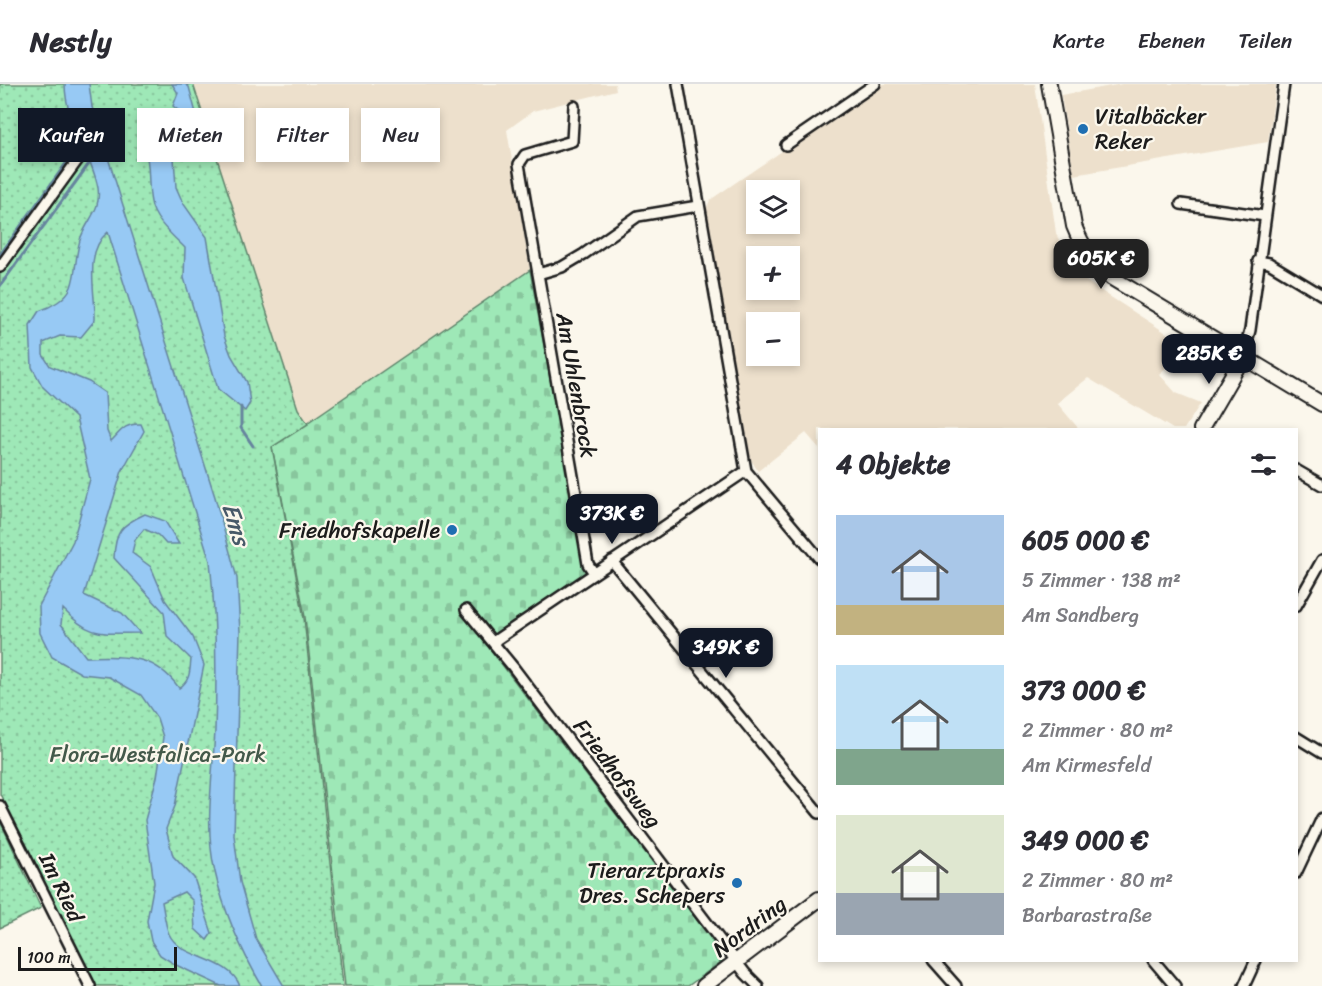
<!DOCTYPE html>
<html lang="de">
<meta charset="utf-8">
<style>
:root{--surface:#fff;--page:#f7f7f7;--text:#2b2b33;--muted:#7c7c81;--line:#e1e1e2;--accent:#111827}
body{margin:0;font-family:Sriracha,sans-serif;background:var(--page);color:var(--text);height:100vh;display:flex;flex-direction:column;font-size:22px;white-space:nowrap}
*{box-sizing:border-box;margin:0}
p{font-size:20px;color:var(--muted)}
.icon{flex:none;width:33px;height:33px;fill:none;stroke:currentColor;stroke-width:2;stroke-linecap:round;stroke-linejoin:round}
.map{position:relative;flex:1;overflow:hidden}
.details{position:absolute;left:818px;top:344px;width:480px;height:534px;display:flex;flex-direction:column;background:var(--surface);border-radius:0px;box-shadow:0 3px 9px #0003}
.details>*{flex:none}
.top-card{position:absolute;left:18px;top:24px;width:570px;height:54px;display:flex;gap:12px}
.controls{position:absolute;left:746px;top:96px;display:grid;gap:12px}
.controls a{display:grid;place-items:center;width:54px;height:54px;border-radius:0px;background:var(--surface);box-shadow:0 3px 9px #0003;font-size:30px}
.scale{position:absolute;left:18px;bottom:15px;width:159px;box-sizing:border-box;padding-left:6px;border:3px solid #1c1c1c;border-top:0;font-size:16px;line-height:21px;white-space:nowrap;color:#1c1c1c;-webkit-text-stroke:4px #fbf7ec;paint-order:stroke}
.price{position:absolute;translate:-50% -51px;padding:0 14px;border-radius:12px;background:var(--accent);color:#fff;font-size:20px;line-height:39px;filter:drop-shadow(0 2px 3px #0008)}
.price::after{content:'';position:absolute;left:50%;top:36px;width:18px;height:14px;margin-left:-9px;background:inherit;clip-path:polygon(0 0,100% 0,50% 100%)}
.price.selected{background:#222;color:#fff}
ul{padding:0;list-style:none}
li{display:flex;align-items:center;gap:18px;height:150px;padding:0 18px}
li span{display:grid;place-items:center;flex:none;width:168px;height:120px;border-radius:0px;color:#555}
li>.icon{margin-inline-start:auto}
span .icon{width:72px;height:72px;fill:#fffc;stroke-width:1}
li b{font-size:26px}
h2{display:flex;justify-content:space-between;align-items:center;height:72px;padding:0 18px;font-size:26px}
.pill{padding:0 21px;border-radius:0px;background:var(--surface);box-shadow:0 3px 9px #0003;font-size:21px;line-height:54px}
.pill.selected{background:var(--accent);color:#fff}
header{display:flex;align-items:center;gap:36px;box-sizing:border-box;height:84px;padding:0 30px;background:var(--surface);border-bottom:2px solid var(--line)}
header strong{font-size:28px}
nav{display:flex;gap:33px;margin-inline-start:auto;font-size:21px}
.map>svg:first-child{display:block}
.built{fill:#ede0cc;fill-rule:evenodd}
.cemetery{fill:url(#cemetery-stones);stroke:#5d826a;stroke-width:1.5}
.park{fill:url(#park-dots);stroke:#5d826a;stroke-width:1.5}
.water{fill:#97c9f4;stroke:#66849e;stroke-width:1.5}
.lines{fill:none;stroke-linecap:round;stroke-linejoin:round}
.stream{stroke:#66849e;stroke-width:3}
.street-casing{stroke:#1c1c1c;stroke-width:14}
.secondary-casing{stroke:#1c1c1c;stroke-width:18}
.street{stroke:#fbf7ec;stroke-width:9}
.secondary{stroke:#fbf7ec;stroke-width:14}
.poi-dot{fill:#1f6fb2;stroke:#fbf7ec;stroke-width:2}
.labels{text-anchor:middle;stroke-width:4.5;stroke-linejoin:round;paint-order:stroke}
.poi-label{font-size:22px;fill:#1c1c1c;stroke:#fbf7ec;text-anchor:end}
.street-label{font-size:22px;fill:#1c1c1c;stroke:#fbf7ec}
.park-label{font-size:22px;fill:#43594a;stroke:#fbf7ec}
.water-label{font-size:24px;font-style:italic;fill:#475968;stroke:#fbf7ec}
</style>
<header>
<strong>Nestly</strong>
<nav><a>Karte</a><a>Ebenen</a><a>Teilen</a></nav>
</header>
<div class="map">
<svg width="1322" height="902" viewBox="0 0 1322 902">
<defs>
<pattern id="cemetery-stones" width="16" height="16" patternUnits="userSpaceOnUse" patternTransform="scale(1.5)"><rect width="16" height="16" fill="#9ee8b7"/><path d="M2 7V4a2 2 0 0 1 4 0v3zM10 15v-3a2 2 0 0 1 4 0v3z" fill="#88c69d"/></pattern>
<pattern id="park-dots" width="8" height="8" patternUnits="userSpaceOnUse" patternTransform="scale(1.5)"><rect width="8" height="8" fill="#9ee8b7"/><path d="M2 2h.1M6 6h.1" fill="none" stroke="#88c69d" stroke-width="1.8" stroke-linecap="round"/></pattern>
</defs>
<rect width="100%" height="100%" fill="#fbf7ec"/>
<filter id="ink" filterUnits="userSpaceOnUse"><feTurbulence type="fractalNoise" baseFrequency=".0167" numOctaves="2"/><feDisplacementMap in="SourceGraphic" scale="12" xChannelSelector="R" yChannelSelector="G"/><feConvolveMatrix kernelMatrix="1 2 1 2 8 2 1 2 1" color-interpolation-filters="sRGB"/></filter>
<g filter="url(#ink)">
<path class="built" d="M193,0H615L616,6L533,27L507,46L530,186L308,340L298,325Z
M881,0H1035L1056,149L1072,188L1188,263L1159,290L1176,309L1201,319L1184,345H1173L1088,294L1057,319L1079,345H819V364L806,349L758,387L751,376L706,126L710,116ZM756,106H789V140H756ZM756,172H789V206H756ZM756,238H789V272H756Z
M1122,0H1276L1268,58L1074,91L1061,11Z"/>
<path class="cemetery" d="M530,186L586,489L484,557L722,869V877L688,902H345L305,533L272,363Z"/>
<path class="park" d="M0,0H193L298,325L308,340L272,363L304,534L343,902H95L0,710Z
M0,737L41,824L0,844Z"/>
<path class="water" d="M65,0H89L92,23L215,413L237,494L240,548L234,751L240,798L256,855L284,902H262C241,866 224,829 215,788C204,742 213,693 215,646C217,590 216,534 210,477L108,148C83,168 96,209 95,236L81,253L60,252L43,259V271L50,282L89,298L105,309L107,347L111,357C121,347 125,339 141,340L144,347L122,387L84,511L122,529L140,549C101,549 91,554 63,525L61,540L86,573C125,572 155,570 179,604C190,597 190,587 191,575L167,552L164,528L114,474C115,447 121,441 145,430L165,437L179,460H166L158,451L144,445L135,456L132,469L151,483L165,516L193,553L204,581L175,722L166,745L173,772L194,794L212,849L207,856L195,845L193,817L184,808L162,818C164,828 165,841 169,850C181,876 228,872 240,902H221L176,881L160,871L151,857L147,837L154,799L145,736L157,693L163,653L157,634L141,611L109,593L82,590L52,573L40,549L39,522L73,457L90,395L76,334L43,303L32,283L30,241L39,227C51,223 66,215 71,203C77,187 75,169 81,153C89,133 101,126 98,104C91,67 65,38 65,0Z
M172,0H185L189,3L200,44L201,73H196L193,68H184L174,74L176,103L183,119L207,153L224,252L231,271L247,298L250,319L245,327L218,305L184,194L185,164C173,152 153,135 151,118C147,99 151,80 144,61L151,55L167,62L180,55L182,48L174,37L179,27L173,22L178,9Z"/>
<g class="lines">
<path class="stream" d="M0,171L83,56
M0,202L91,77
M241,323V344L253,362"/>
<defs>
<path id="street" d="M678,0L746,387L819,474
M574,22L572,57L525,71L519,80L578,421L588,480L594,489
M786,61L875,0
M1181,120L1265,132
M1258,177L1269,179L1322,211
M0,183L106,37
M538,190L562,183L584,170L638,132L698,122
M1243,273L1250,246L1284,0
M1296,386L1322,401
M612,477L819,729
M1296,522L1322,476
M466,526L513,583L745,889L758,902
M493,558L746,387
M1296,653L1322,669
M0,722L90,902
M1296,789L1322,734
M933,876L956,902
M1153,876L1175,902
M1244,902L1256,876"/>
<path id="secondary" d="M1049,0L1074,142C1083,165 1094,179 1112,194L1322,320
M1201,345L1243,273
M704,902L819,815"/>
</defs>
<use href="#street" class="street-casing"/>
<use href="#secondary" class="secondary-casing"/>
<use href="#street" class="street"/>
<use href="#secondary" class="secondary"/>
</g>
</g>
<g class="poi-dot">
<circle cx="1083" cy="45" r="6"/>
<circle cx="452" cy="446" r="6"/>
<circle cx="737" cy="799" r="6"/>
</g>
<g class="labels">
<g class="poi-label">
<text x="1095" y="40" text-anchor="start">Vitalbäcker<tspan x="1095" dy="25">Reker</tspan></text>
<text x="440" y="454">Friedhofskapelle</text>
<text x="725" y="794">Tierarztpraxis<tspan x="725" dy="25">Dres. Schepers</tspan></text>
</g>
<g class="street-label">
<text transform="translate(577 301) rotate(80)" y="8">Am Uhlenbrock</text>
<text transform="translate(618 689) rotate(53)" y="8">Friedhofsweg</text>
<text transform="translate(62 803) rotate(64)" y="8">Im Ried</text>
<text transform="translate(749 842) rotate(-37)" y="8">Nordring</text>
</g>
<g class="park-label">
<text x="158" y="678">Flora-Westfalica-Park</text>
</g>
<g class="water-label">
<text transform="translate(236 440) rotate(73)" y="8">Ems</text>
</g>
</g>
</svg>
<div class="controls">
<a><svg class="icon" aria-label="layers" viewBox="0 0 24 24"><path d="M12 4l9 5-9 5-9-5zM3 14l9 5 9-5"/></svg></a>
<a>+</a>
<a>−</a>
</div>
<div class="scale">100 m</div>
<b class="price selected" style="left:1101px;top:206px">605K €</b>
<b class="price" style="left:1209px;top:301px">285K €</b>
<b class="price" style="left:612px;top:461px">373K €</b>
<b class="price" style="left:726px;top:595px">349K €</b>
<div class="top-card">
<a class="pill selected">Kaufen</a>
<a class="pill">Mieten</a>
<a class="pill">Filter</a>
<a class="pill">Neu</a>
</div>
<section class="details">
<h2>4 Objekte<svg class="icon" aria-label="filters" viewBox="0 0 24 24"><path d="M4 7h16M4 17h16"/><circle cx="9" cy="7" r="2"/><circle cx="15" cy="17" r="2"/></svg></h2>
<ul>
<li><span style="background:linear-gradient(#a9c7e8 75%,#c2b280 0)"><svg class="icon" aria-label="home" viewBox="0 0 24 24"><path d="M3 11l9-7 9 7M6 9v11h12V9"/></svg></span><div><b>605 000 €</b><p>5 Zimmer · 138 m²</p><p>Am Sandberg</p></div></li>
<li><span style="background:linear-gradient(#bfe0f5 70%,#7fa58c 0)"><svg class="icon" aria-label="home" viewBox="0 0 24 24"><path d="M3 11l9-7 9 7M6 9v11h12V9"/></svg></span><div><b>373 000 €</b><p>2 Zimmer · 80 m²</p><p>Am Kirmesfeld</p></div></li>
<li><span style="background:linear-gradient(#dfe7d0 65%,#9aa5b1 0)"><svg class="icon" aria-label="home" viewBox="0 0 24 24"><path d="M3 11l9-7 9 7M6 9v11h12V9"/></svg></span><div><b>349 000 €</b><p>2 Zimmer · 80 m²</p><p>Barbarastraße</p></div></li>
</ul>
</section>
</div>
